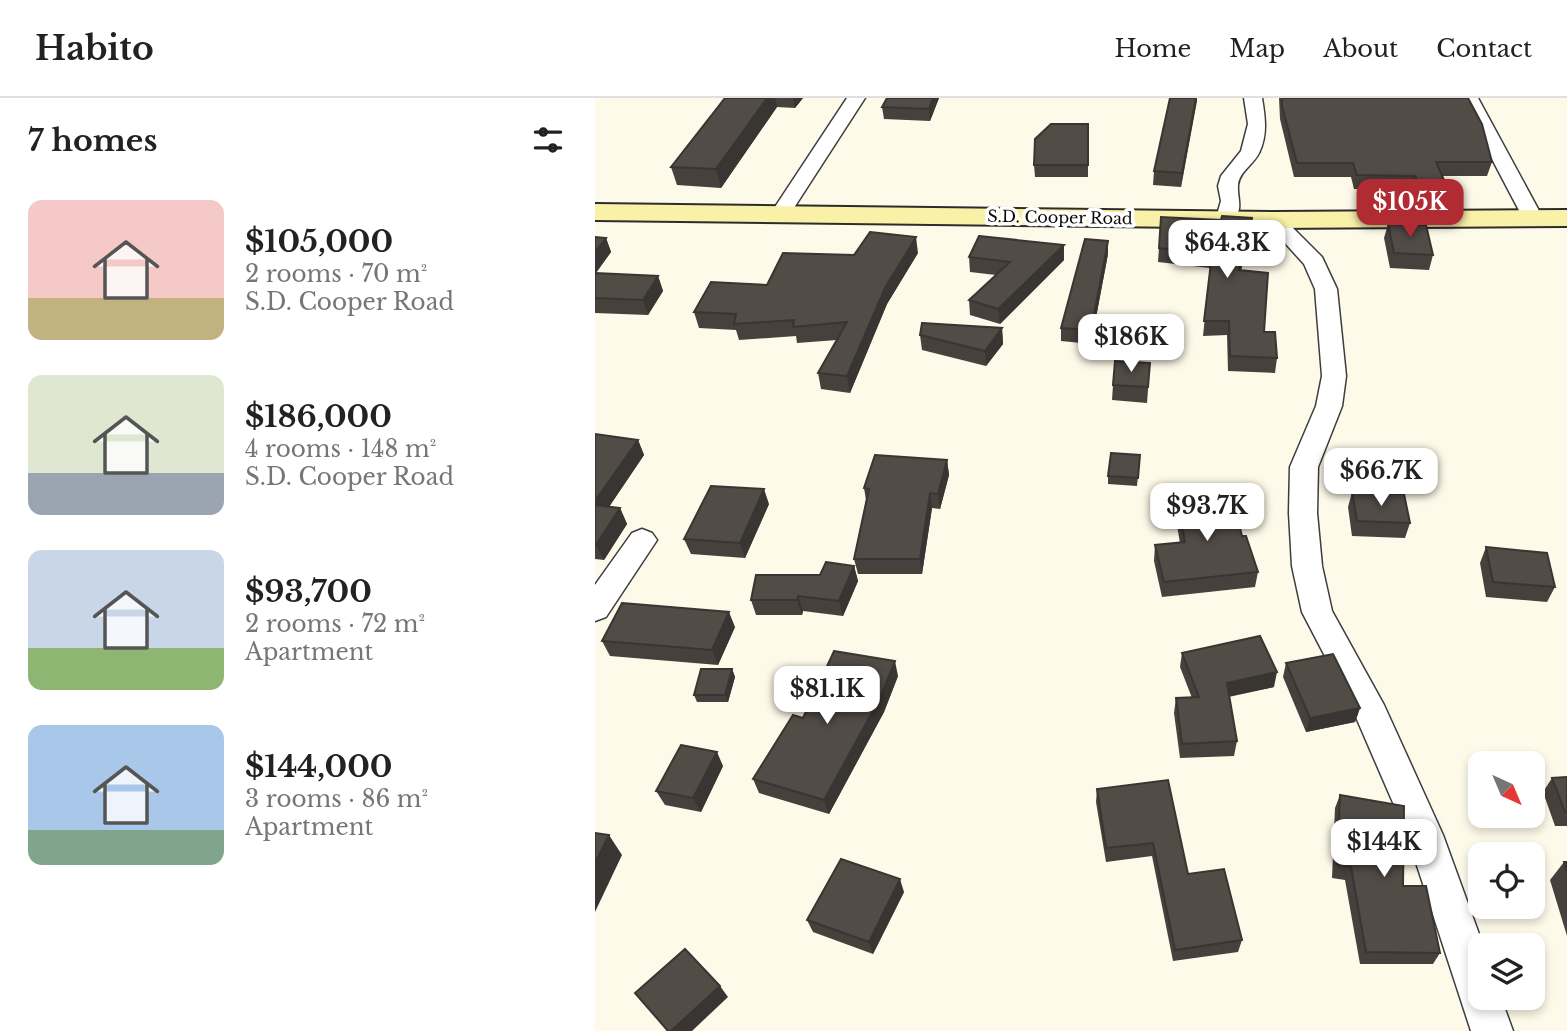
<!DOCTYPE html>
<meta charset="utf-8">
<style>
:root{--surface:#fff;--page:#f2f2f2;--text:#222;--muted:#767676;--line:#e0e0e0;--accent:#b12c32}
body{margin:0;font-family:"Libre Baskerville",serif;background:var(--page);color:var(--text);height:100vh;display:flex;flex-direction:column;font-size:26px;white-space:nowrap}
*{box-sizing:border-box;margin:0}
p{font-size:23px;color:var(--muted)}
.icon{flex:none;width:38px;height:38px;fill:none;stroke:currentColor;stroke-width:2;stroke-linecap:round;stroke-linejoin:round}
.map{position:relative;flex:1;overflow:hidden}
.drawer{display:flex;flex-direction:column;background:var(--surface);width:595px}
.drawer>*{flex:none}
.needle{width:46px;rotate:136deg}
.buttons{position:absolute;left:873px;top:653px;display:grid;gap:14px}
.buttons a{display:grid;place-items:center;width:77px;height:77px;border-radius:14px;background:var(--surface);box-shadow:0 4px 10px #0003;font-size:35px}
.price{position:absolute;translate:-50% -60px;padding:0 16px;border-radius:14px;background:#fff;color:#222;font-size:23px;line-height:46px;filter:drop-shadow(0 2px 4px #0008)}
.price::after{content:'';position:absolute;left:50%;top:42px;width:21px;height:16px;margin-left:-10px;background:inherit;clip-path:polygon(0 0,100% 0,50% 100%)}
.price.current{background:var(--accent);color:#fff}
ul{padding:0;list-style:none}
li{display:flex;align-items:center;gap:21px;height:175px;padding:0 28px}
li span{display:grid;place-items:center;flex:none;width:196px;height:140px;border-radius:14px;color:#555}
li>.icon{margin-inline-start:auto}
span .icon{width:84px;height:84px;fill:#fffc;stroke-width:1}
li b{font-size:30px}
h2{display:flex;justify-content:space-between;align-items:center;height:84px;padding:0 28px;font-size:30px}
header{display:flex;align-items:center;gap:42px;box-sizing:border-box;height:98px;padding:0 35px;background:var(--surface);border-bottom:2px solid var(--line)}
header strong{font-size:33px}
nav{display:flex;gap:38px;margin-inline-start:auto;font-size:24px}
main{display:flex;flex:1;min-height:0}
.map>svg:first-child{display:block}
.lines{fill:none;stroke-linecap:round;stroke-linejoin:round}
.street-casing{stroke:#3d3d3d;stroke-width:3}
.secondary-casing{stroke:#2c2c2c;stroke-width:4}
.street{fill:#fff;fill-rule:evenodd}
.secondary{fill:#faf1a8;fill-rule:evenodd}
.wall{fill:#47413d}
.shaded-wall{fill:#393532}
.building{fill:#524c47;stroke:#393532;stroke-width:2}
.labels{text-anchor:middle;stroke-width:7;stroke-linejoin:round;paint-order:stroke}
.far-street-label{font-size:16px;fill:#0a0a0a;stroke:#fff}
</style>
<header>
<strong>Habito</strong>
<nav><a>Home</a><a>Map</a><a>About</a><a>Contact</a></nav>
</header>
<main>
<section class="drawer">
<h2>7 homes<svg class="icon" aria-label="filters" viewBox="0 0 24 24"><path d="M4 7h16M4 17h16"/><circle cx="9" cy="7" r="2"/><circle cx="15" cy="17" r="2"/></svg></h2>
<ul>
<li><span style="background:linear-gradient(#f6c9c9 70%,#c2b280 0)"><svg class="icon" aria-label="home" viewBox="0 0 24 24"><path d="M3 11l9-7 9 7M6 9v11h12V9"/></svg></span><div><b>$105,000</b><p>2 rooms · 70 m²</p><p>S.D. Cooper Road</p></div></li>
<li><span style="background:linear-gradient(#dfe7d0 70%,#9aa5b1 0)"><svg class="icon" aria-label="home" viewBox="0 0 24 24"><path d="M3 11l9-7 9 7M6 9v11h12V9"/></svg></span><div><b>$186,000</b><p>4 rooms · 148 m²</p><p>S.D. Cooper Road</p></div></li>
<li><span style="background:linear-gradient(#c9d6e8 70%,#8fb573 0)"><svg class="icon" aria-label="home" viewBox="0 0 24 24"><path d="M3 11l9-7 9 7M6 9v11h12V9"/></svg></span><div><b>$93,700</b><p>2 rooms · 72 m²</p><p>Apartment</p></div></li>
<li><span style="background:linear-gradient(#a9c7e8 75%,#7fa58c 0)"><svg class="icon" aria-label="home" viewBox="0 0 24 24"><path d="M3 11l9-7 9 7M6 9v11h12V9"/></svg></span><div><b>$144,000</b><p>3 rooms · 86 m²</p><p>Apartment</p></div></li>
</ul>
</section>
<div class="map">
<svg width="972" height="933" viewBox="0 0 972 933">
<rect width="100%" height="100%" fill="#fefae9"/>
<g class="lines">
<defs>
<path id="street" d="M252,0H270L193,119H179L176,115Z
M649,0H667C670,18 673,37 664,55C659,66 644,74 643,87C642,102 649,109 638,124H624L621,120L626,103L623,88L626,78L646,53L653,26Z
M865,0H883L948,120L945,124H931L928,120Z
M679,116L686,118L727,159L742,191L751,278L747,308L723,369L722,415L727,468L737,513L789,607L848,737L888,847H886V900H906L918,933H876L812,737L757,610L707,514L697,468L694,415L695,369L721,308L727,278L720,191L709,166L669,122L672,118Z
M47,431L57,435L62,442L11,519L0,523V487L37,435Z"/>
<path id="secondary" d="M0,106L679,114L972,112V128L679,130L0,122Z"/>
</defs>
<use href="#street" class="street-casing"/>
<use href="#secondary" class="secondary-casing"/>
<use href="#street" class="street"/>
<use href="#secondary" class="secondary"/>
</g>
<path class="wall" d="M130,0H208L200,10L182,9L126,90L82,87L76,69Z
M344,0L335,23L289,21L287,9Z
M602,0L586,89L558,87L559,73Z
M684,0H873L897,64L892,78H847L849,82L845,96L818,95L817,92L759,91L756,79H699L685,21Z
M493,26V79H440L439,67Z
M566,119L626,122L657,120L655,133L646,172L669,234L682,260L680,275L633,273L632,237L608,238L615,170L563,164Z
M793,126L838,157L834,172L795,170L789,140Z
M0,139L11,140L16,154L1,175L63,178L68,193L53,217L0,215Z
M469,147V162L405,226L375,217L374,202L401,177L375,174L374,159Z
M323,155L292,206L255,295L226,291L223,275L242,242L202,245L201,238L144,242L141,232L104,230L99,214L172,187L259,157Z
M513,156L496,246L466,243V230Z
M407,230L408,246L391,268L327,252L325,237Z
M555,265L552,305L517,302L518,287Z
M0,336L43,342L49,357L14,409L25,410L32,426L9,462L0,461Z
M545,357L542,388L513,386V378Z
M352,362L354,377L345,411L337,410L327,476H263L259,461L271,402L269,390Z
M757,394L815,425L810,440L757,438L753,409Z
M582,401L647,438L663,474L660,489L567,499L559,463L560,447L585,445L580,416Z
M174,406L150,460L96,456L89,441Z
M891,449L960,489L952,504L891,499L885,465Z
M259,468L263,483L248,518L208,513L207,517H161L156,502L225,477Z
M140,529L123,567L15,558L7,543Z
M587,555L679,589L634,598L642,643L639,658L585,660L579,615L581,600H597L585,569Z
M691,565L765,610L760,624L711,634L688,579Z
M137,571L140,579L133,604H102L99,597Z
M303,578L289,614L234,716L164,695L158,681L208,620Z
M128,668L106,714L70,707L61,693Z
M972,679V728H960L948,694L957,680Z
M502,691L593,776L647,842L643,854L578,863L557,758L511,764L501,704Z
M745,697L808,788L845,855L838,866H765L750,782L737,780L740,710Z
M969,764H972V838L955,782Z
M309,794L278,856L218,834L212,822Z"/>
<path class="shaded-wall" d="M172,0H180L182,9L126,90L121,71Z
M198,0H208L200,10Z
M338,0H344L335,23L334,11Z
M601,0H602V3L586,89L587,75Z
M657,120L655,133L643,186L644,172Z
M321,139L323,155L292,206L255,295L252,278L290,190Z
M11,140L16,154L0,176V154Z
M513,143V156L496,246V232Z
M469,147V162L405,226L403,211Z
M63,178L68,193L53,217L48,202Z
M407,230L408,246L391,268L390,253Z
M43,342L49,357L5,422L0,413V403Z
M352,362L354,377L345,411L343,396Z
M169,391L174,406L150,460L145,445Z
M335,395L337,410L327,476L325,461Z
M25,410L32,426L9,462L1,447Z
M259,468L263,483L248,518L244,503Z
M203,498L208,513L207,517L202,502Z
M134,514L140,529L123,567L117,552Z
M300,563L303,578L289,614L234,716L229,702Z
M137,571L140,579L133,604L130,597Z
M682,574L679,589L629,600L632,585Z
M765,610L760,624L711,634L715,620Z
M122,654L128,668L106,714L98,700Z
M14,737L27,757L0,814V765Z
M305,781L309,794L278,856L274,844Z
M125,888L133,899L97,933H76Z"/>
<path class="building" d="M130,0H172L121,71L76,69Z
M292,0H338L334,11L287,9Z
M575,0H601L587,75L559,73Z
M687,0H873L887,26L897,64H841L849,82H822L820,78L762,77L758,65H702L687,8Z
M456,26H493V67H439L440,41Z
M627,118L657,120L644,172L673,175L669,234H680L682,260L635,258L634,223H609L617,156L564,150L566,119L626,122Z
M793,126L831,127L838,157L799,155Z
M275,134L321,139L290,190L252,278L223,275L252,224L198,229L199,222L139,226L141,216L99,214L116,184L172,187L188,155L259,157Z
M384,138L469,147L403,211L374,202L415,164L374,159Z
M0,139L11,140L0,154Z
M490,141L513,143L496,232L466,230Z
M0,175L63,178L48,202L0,200Z
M327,225L407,230L390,253L325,237Z
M520,263L555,265L553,289L518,287Z
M0,336L43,342L0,403Z
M516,355L545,357L543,380L513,378Z
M280,357L352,362L343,396L335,395L325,461H259L274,391L269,390Z
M116,388L169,391L145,445L89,441Z
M757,394L809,396L815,425L762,423Z
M637,399L647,438H651L663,474L569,484L560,447L590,444L582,401Z
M0,407L25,410L1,447H0Z
M891,449L952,455L960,489L898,484Z
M231,464L259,468L244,503L203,498L202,502H156L161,477H225Z
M27,505L134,514L117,552L7,543Z
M665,538L682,574L632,585L642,643L587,646L581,600L604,599L587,555Z
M239,553L300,563L285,600L229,702L158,681L198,617L208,620Z
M738,556L765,610L715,620L691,565Z
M106,571H137L130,597H99Z
M86,647L122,654L98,700L61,693Z
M972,679V714H970L957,680Z
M573,682L593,776L629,771L647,842L580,852L558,745L511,750L502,691Z
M745,697L809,708L808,788H831L845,855L771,854L756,769L742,767Z
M0,735L14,737L0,765Z
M246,761L305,781L274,844L212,822Z
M969,764H972V774Z
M90,851L125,888L76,933H73L40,895Z"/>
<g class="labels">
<g class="far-street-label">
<text transform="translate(465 119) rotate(1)" y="6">S.D. Cooper Road</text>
</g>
</g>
</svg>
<div class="buttons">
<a><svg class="needle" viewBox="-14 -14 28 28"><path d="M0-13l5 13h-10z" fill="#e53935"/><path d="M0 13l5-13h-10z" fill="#767676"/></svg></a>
<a><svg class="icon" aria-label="locate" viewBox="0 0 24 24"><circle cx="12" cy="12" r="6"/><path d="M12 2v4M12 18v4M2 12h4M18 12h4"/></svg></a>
<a><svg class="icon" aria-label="layers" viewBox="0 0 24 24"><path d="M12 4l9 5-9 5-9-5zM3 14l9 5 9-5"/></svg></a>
</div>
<b class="price current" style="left:815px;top:141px">$105K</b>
<b class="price" style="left:632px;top:182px">$64.3K</b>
<b class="price" style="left:536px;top:276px">$186K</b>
<b class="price" style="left:786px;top:410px">$66.7K</b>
<b class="price" style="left:612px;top:445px">$93.7K</b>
<b class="price" style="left:232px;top:628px">$81.1K</b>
<b class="price" style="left:789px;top:781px">$144K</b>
</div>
</main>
